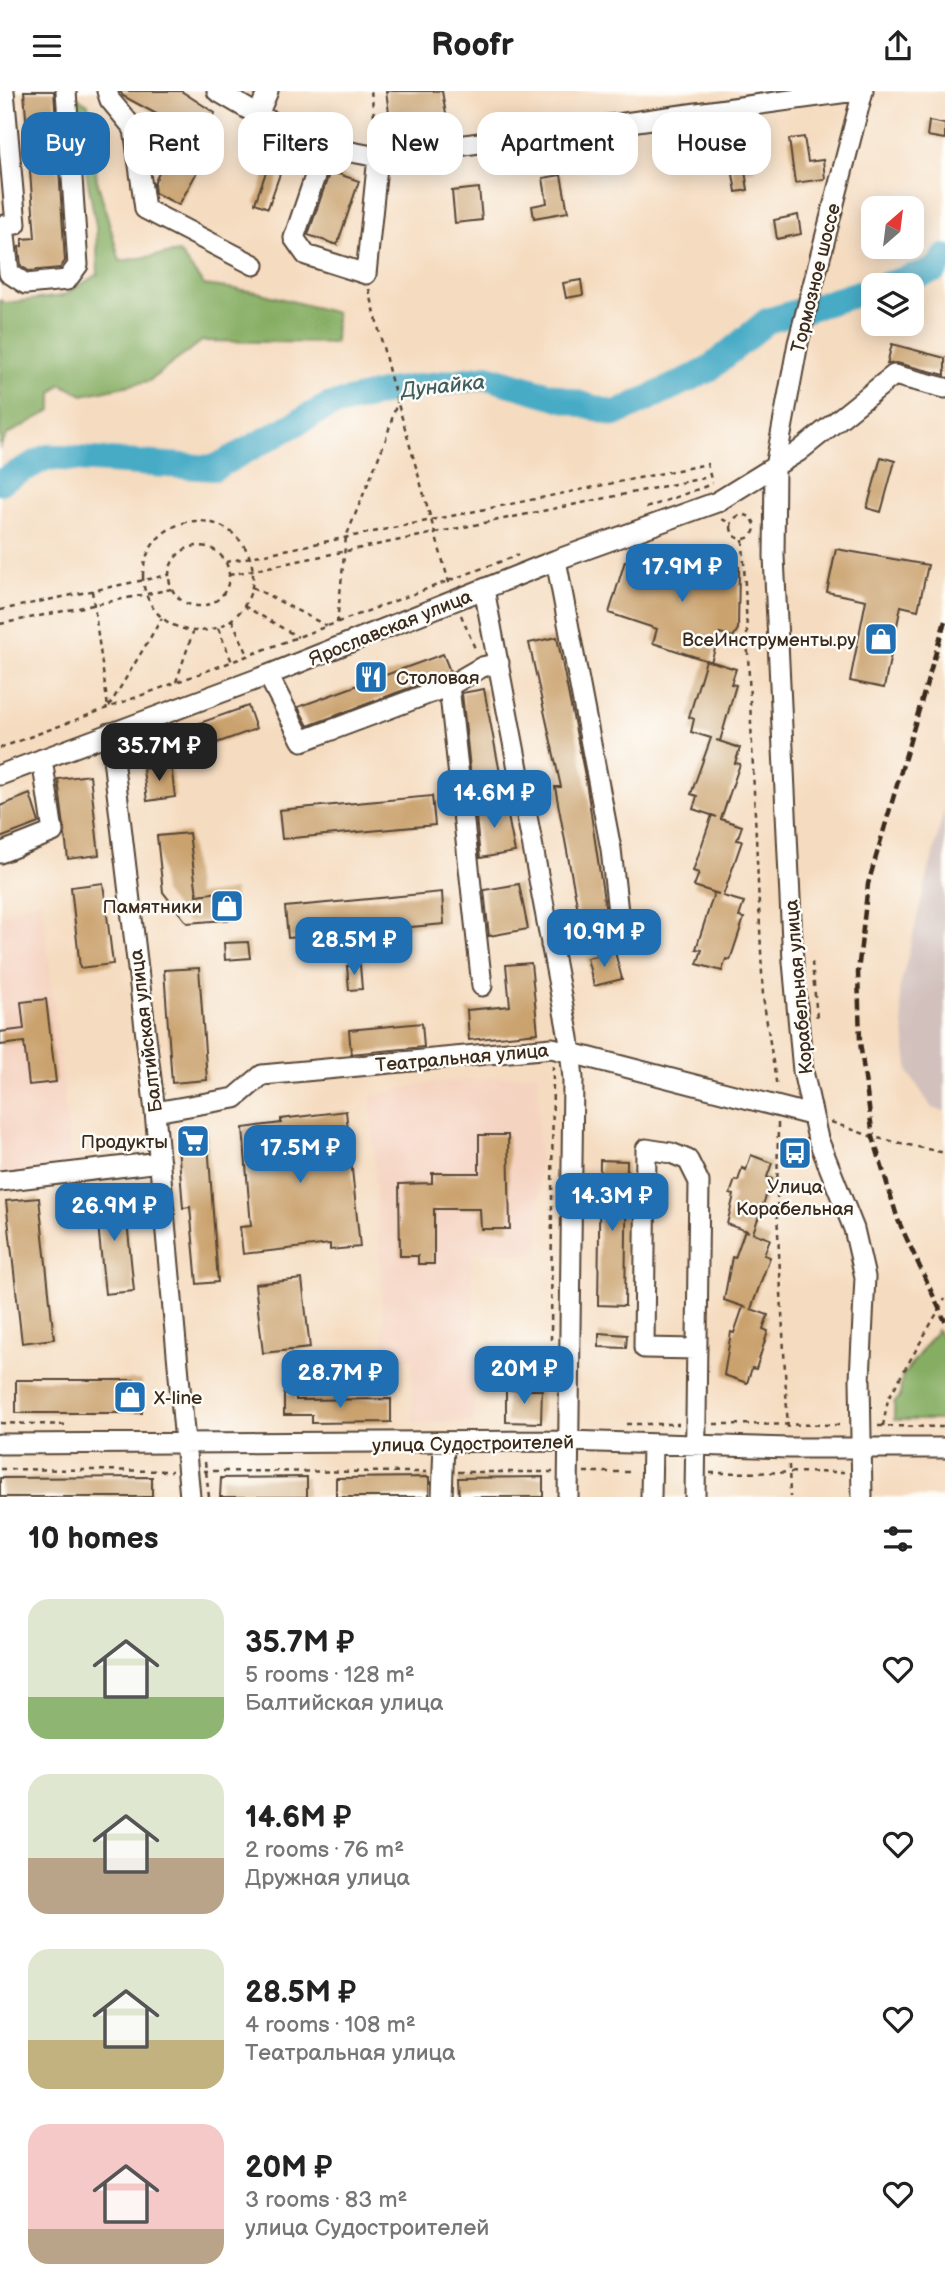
<!DOCTYPE html>
<meta charset="utf-8">
<style>
:root{--surface:#fff;--page:#f6f6f6;--text:#222;--muted:#767676;--accent:#1f6fb2}
body{margin:0;font-family:"Balsamiq Sans",sans-serif;background:var(--page);color:var(--text);height:100vh;display:flex;flex-direction:column;font-size:26px;white-space:nowrap}
*{box-sizing:border-box;margin:0}
p{font-size:23px;color:var(--muted)}
.icon{flex:none;width:38px;height:38px;fill:none;stroke:currentColor;stroke-width:2;stroke-linecap:round;stroke-linejoin:round}
.map{position:relative;height:1406px;overflow:hidden}
.drawer{display:flex;flex-direction:column;background:var(--surface);flex:1}
.drawer>*{flex:none}
.banner{position:absolute;left:21px;top:21px;width:903px;height:63px;display:flex;gap:14px}
.needle{width:46px;rotate:28deg}
.fabs{position:absolute;left:861px;top:105px;display:grid;gap:14px}
.fabs a{display:grid;place-items:center;width:63px;height:63px;border-radius:14px;background:var(--surface);box-shadow:0 4px 18px #0003;font-size:35px}
.price{position:absolute;translate:-50% -60px;padding:0 16px;border-radius:14px;background:var(--accent);color:#fff;font-size:23px;line-height:46px;filter:drop-shadow(0 2px 4px #0008)}
.price::after{content:'';position:absolute;left:50%;top:42px;width:21px;height:16px;margin-left:-10px;background:inherit;clip-path:polygon(0 0,100% 0,50% 100%)}
.price.selected{background:#222;color:#fff}
ul{padding:0;list-style:none}
li{display:flex;align-items:center;gap:21px;height:175px;padding:0 28px}
li span{display:grid;place-items:center;flex:none;width:196px;height:140px;border-radius:21px;color:#555}
li>.icon{margin-inline-start:auto}
span .icon{width:84px;height:84px;fill:#fffc;stroke-width:1}
li b{font-size:30px}
h2{display:flex;justify-content:space-between;align-items:center;height:84px;padding:0 28px;font-size:30px}
.tag{padding:0 24px;border-radius:21px;background:var(--surface);box-shadow:0 4px 18px #0003;font-size:24px;line-height:63px}
.tag.selected{background:var(--accent);color:#fff}
header{display:flex;justify-content:space-between;align-items:center;height:91px;padding:0 28px;background:var(--surface);font-size:32px;font-weight:800}
.map>svg:first-child{display:block}
.built{fill:#f5d3c1}
.industrial{fill:#d1c0bc}
.forest{fill:#86ae64;stroke:#606c41;stroke-width:2}
.lines{fill:none;stroke-linecap:round;stroke-linejoin:round}
.river{stroke:#46abc6;stroke-width:26}
.building{fill:#caa26e}
.minor-casing{stroke:#574536;stroke-width:23}
.path{stroke:#574536;stroke-width:2.5;stroke-dasharray:5 5;stroke-linecap:butt}
.minor{stroke:#fff;stroke-width:19}
.rail{stroke:#3b2a1e;stroke-width:4.5;stroke-dasharray:10 5;stroke-linecap:butt}
.labels{text-anchor:middle;stroke-width:5;stroke-linejoin:round;paint-order:stroke}
.street-label{font-size:19px;fill:#3b2a1e;stroke:#fdfcf7}
.poi-label{font-size:19px;fill:#3b2a1e;stroke:#fdfcf7;text-anchor:end}
.water-label{font-size:21px;font-style:italic;fill:#3f5e61;stroke:#fdfcf7}
</style>
<header><svg class="icon" aria-label="menu" viewBox="0 0 24 24"><path d="M4 6h16M4 12h16M4 18h16"/></svg>Roofr<svg class="icon" aria-label="share" viewBox="0 0 24 24"><path d="M12 15V3M7 8l5-5 5 5M5 13v7h14v-7"/></svg></header>
<div class="map">
<svg width="945" height="1406" viewBox="0 0 945 1406">
<rect width="100%" height="100%" fill="#fdfcf7"/>
<filter id="ink" filterUnits="userSpaceOnUse"><feTurbulence type="fractalNoise" baseFrequency=".0143" numOctaves="2"/><feDisplacementMap in="SourceGraphic" scale="14" xChannelSelector="R" yChannelSelector="G"/><feConvolveMatrix kernelMatrix="1 2 1 2 8 2 1 2 1" color-interpolation-filters="sRGB"/></filter>
<filter id="wash" filterUnits="userSpaceOnUse"><feTurbulence type="fractalNoise" baseFrequency=".00686" numOctaves="4" result="noise"/><feDisplacementMap in="SourceGraphic" scale="28" xChannelSelector="R" yChannelSelector="G"/><feGaussianBlur stdDeviation="1.57" result="paint"/><feColorMatrix in="noise" values="0 0 0 0 0 0 0 0 0 0 0 0 0 0 0 0 0 1.4 0 .05"/><feComposite in="paint" operator="in"/></filter>
<g filter="url(#wash)">
<rect width="100%" height="100%" fill="#f5dbbf"/>
<path class="built" d="M42,809L72,1077L0,1082V824Z
M537,983L540,1164L472,1161L474,1331H413L412,1269L385,1270L371,1006L421,993Z"/>
<path class="industrial" d="M945,715V1021L932,1017L909,982L899,900Z"/>
<path class="forest" d="M72,3L88,13L97,89L120,170L179,161L204,194L257,201L336,222L335,252L202,250L149,290L83,304L61,293L52,302V319L7,344L0,356V209L5,212L62,205L98,183L96,135Z
M937,1239L945,1251V1329H894V1312L900,1306L902,1286Z"/>
<g class="lines">
<path class="river" d="M885,194L935,179L945,166
M0,391L47,366L214,377L328,315L395,299L487,286L615,323L708,279L767,230L873,198"/>
</g>
<g id="blocks">
<path class="building" d="M24,0H54L65,170L60,177L29,180L21,175L19,156L22,155V148L35,147Z
M120,0H181L215,22L191,66L202,72L179,114L155,102L154,93L171,55L165,52L175,33L123,5Z
M386,0H442L448,35L392,43Z
M929,30L945,33V48L927,45Z
M748,35L755,78L745,80L748,99L736,101L729,59L737,58L735,37Z
M804,46L808,71L823,69L825,88L795,92L789,48Z
M275,56L288,60L268,117L255,112Z
M330,80L359,90L337,154L308,144Z
M561,84L568,121L534,127L532,115L547,112L543,87Z
M479,97L482,129L455,132L452,100Z
M798,124L801,143L777,148L774,129Z
M581,189L583,204L566,207L563,192Z
M892,253L945,267V284L897,272L887,273Z
M881,366L895,370L881,421L867,417Z
M836,458L928,474L918,519L901,515L884,597L850,590L866,509L827,501Z
M697,464L739,476L738,538L733,546L720,542L711,571L653,552L657,538L609,522L625,470L677,485V475L681,472L695,473Z
M557,546L586,690L607,829L581,835L555,696H561L529,552Z
M443,563L450,580L444,584L308,635L298,616Z
M706,569L736,578L731,593L736,594L720,650L716,649L740,657L735,672L740,673L721,728L742,735L737,749L742,750L723,805L744,811L739,826L744,827L730,869L726,868L722,880L697,873L702,859L696,858L714,802L719,803L694,795L699,782L693,780L712,724L717,726L693,718L697,705L691,703L711,647L691,641L694,628L689,626Z
M484,598L500,682L471,687L462,602Z
M248,615L256,638L186,663L177,640Z
M171,674L175,706L147,710L143,678Z
M90,684L99,764L68,768L58,688Z
M30,703L39,732L0,747V715Z
M432,705L435,734L282,748L279,719Z
M505,710L515,761L480,767L475,715Z
M189,742L197,804L234,799L238,828L187,832L163,801L157,745Z
M103,792L113,873L80,877L71,796Z
M519,793L528,838L489,845L484,799Z
M442,801L444,833L288,847L285,816Z
M248,851L250,867L225,869L224,852Z
M615,861L622,888L594,895L587,867Z
M531,872L538,942L469,949L467,919L510,915L506,874Z
M360,874L362,898L349,899L347,875Z
M199,877L207,989L172,992L164,879Z
M46,908L56,991L29,994L24,951L0,954V941L24,938L21,911Z
M422,932L424,956L351,963L349,939Z
M346,1020L360,1156L330,1159V1153L243,1163L240,1136L251,1135L243,1037L281,1032V1028Z
M207,1038L218,1191L197,1193L190,1116L183,1117L177,1041Z
M479,1044H508L510,1138H481L480,1118H434V1173H418V1165H400L399,1093L432,1092V1082H479Z
M751,1064L772,1072L767,1086L772,1088L753,1142L770,1148L764,1164L770,1166L751,1218L768,1224L763,1238L768,1240L756,1278L752,1277L747,1292L724,1284L731,1241L734,1242L743,1216L747,1217L724,1209L732,1166L735,1167L745,1139L749,1141L727,1133L734,1104L730,1103L735,1089L738,1090L742,1077L746,1079Z
M600,1069L627,1070L625,1215L598,1214Z
M124,1100L134,1200L105,1203L95,1103Z
M39,1107L54,1248L22,1252L6,1110Z
M302,1188L310,1257L263,1262L255,1193Z
M599,1242L627,1244L626,1257L599,1256Z
M16,1289H142V1322H16Z
M506,1299H542L541,1332L506,1331Z
M284,1303H296V1309L391,1308V1331L312,1332V1324H284Z
M152,1386V1406H0V1387Z
M307,1386V1406H220L221,1387Z
M429,1386V1406H336V1387Z
M543,1386V1406H459L458,1387Z"/>
</g>
</g>
<g filter="url(#ink)">
<use href="#blocks" fill-opacity="0" stroke="#574536" stroke-width="2"/>
<g class="lines">
<defs>
<path id="minor" d="M107,0L110,9L134,38L145,118L254,174
M217,0L258,24L325,56L378,66L855,0
M258,24L268,0
M325,56L294,147L306,164L366,183L378,66
M4,134L9,182L26,193L67,189L78,174L66,0
M0,135L16,133L4,0
M484,498L569,947L573,988L568,1406
M268,584L302,650L449,595L482,576L499,572
M449,595L482,895
M110,642L155,1021L190,1406
M0,684L268,584L556,469L717,411L798,361L894,284L945,297
M0,762L53,741L42,668
M551,854L620,839L611,758L556,469
M155,1021L235,1007L262,984L552,957L811,1024
M0,1090L160,1071
M0,1353L567,1350L789,1357H945
M442,1406L444,1352
M651,1406L652,1353
M695,1406L699,1091L688,1069L671,1062L646,1058L644,1257L697,1258
M862,1406L860,1288L865,1186L854,1138L818,1048L803,980L793,871L774,465L775,376L798,252L863,0"/>
</defs>
<use href="#minor" class="minor-casing"/>
<path class="path" d="M371,0L377,49
M369,198L390,285L450,495
M646,417L712,393
M731 436a12 12 0 1 1 24 0a12 12 0 1 1-24 0Z
M722,428L731,433
M143 485a55 55 0 1 1 110 0a55 55 0 1 1-110 0Z
M743,449L763,906L777,997
M169 485a30 30 0 1 1 60 0a30 30 0 1 1-60 0Z
M226,471L707,373L712,392
M229,484L709,386
M252,496L327,535
M92,500L108,617L162,527
M244,515L298,546
M0,519L168,484
M461,524L476,560
M232,529L248,564
M337,532L346,446L386,348L397,311
M0,533L171,498
M218,537L232,571
M176,591L193,541
M0,657L518,464
M812,871L817,927
M831,1031L873,1046L945,1062
M778,1032L777,1122L788,1340
M551,1249L553,975
M0,1332L70,1334
M626,1333H679
M714,1333L844,1334
M878,1335L945,1336
M883,1335L888,1308L945,1208
M205,1371L209,1406
M789,1374L790,1406
M0,1378L172,1380
M203,1380L427,1381
M458,1381H553
M584,1381H634
M710,1382L844,1381"/>
<use href="#minor" class="minor"/>
<path class="rail" d="M945,530L868,793L858,881L860,951L873,1046L898,1129L945,1230"/>
</g>
</g>
<defs>
<symbol id="shop-square" viewBox="-11 -11 22 22"><rect x="-9" y="-9" width="18" height="18" rx="4" fill="#1f6fb2" stroke="#fdfcf7"/><path d="M-5-2.5h2.3a2.7 3.5 0 0 1 5.4 0H5L5.5 6h-11ZM-1.5-2.5h3a1.5 2.3 0 0 0-3 0Z" fill="#fff"/></symbol>
<symbol id="restaurant-square" viewBox="-11 -11 22 22"><rect x="-9" y="-9" width="18" height="18" rx="4" fill="#1f6fb2" stroke="#fdfcf7"/><path d="M-5-6h1v4h1v-4h1v4h1v-4h1v5L-1.5 .5V6h-2V.5L-5-1ZM5-6V6H3V1.5H1.5Q1.5-4 5-6Z" fill="#fff"/></symbol>
<symbol id="supermarket-square" viewBox="-11 -11 22 22"><rect x="-9" y="-9" width="18" height="18" rx="4" fill="#1f6fb2" stroke="#fdfcf7"/><path d="M-6-5.5h2.5l.6 2H6L4.5 2H-2.5L-4.4-4H-6ZM-1.5 3.2a1.3 1.3 0 1 0 .1 0ZM3 3.2a1.3 1.3 0 1 0 .1 0Z" fill="#fff"/></symbol>
<symbol id="bus-square" viewBox="-11 -11 22 22"><rect x="-9" y="-9" width="18" height="18" rx="4" fill="#1f6fb2" stroke="#fdfcf7"/><path d="M-5-6H5V4H4V6H2V4H-2V6H-4V4H-5ZM-3.5-4V0h7V-4ZM-3.5 1.2v1.5H-2V1.2ZM2 1.2v1.5H3.5V1.2Z" fill="#fff"/></symbol>
</defs>
<g fill-rule="evenodd">
<use href="#shop-square" x="862" y="529" width="38" height="38"/>
<use href="#restaurant-square" x="352" y="567" width="38" height="38"/>
<use href="#shop-square" x="208" y="796" width="38" height="38"/>
<use href="#supermarket-square" x="174" y="1031" width="38" height="38"/>
<use href="#bus-square" x="776" y="1043" width="38" height="38"/>
<use href="#shop-square" x="111" y="1287" width="38" height="38"/>
</g>
<g class="labels">
<g class="street-label">
<text transform="translate(815 187) rotate(-76)" y="7">Тормозное шоссе</text>
<text transform="translate(390 536) rotate(-22)" y="7">Ярославская улица</text>
<text transform="translate(798 896) rotate(-95)" y="7">Корабельная улица</text>
<text transform="translate(145 940) rotate(-97)" y="7">Балтийская улица</text>
<text transform="translate(462 966) rotate(-5)" y="7">Театральная улица</text>
<text transform="translate(473 1352) rotate(-1)" y="7">улица Судостроителей</text>
</g>
<g class="poi-label">
<text x="856" y="555">ВсеИнструменты.ру</text>
<text x="396" y="593" text-anchor="start">Столовая</text>
<text x="202" y="822">Памятники</text>
<text x="168" y="1057">Продукты</text>
<text x="795" y="1102" text-anchor="middle">Улица<tspan x="795" dy="22">Корабельная</tspan></text>
<text x="154" y="1313" text-anchor="start">X-line</text>
</g>
<g class="water-label">
<text transform="translate(443 295) rotate(-6)" y="7">Дунайка</text>
</g>
</g>
</svg>
<div class="fabs">
<a><svg class="needle" viewBox="-14 -14 28 28"><path d="M0-13l5 13h-10z" fill="#e53935"/><path d="M0 13l5-13h-10z" fill="#767676"/></svg></a>
<a><svg class="icon" aria-label="layers" viewBox="0 0 24 24"><path d="M12 4l9 5-9 5-9-5zM3 14l9 5 9-5"/></svg></a>
</div>
<b class="price" style="left:682px;top:513px">17.9M ₽</b>
<b class="price selected" style="left:159px;top:692px">35.7M ₽</b>
<b class="price" style="left:494px;top:739px">14.6M ₽</b>
<b class="price" style="left:604px;top:878px">10.9M ₽</b>
<b class="price" style="left:354px;top:886px">28.5M ₽</b>
<b class="price" style="left:300px;top:1094px">17.5M ₽</b>
<b class="price" style="left:612px;top:1142px">14.3M ₽</b>
<b class="price" style="left:114px;top:1152px">26.9M ₽</b>
<b class="price" style="left:524px;top:1315px">20M ₽</b>
<b class="price" style="left:340px;top:1319px">28.7M ₽</b>
<div class="banner">
<a class="tag selected">Buy</a>
<a class="tag">Rent</a>
<a class="tag">Filters</a>
<a class="tag">New</a>
<a class="tag">Apartment</a>
<a class="tag">House</a>
</div>
</div>
<section class="drawer">
<h2>10 homes<svg class="icon" aria-label="filters" viewBox="0 0 24 24"><path d="M4 7h16M4 17h16"/><circle cx="9" cy="7" r="2"/><circle cx="15" cy="17" r="2"/></svg></h2>
<ul>
<li><span style="background:linear-gradient(#dfe7d0 70%,#8fb573 0)"><svg class="icon" aria-label="home" viewBox="0 0 24 24"><path d="M3 11l9-7 9 7M6 9v11h12V9"/></svg></span><div><b>35.7M ₽</b><p>5 rooms · 128 m²</p><p>Балтийская улица</p></div><svg class="icon" aria-label="heart" viewBox="0 0 24 24"><path d="M12 20l-8-8c-3-5 5-10 8-4 3-6 11-1 8 4z"/></svg></li>
<li><span style="background:linear-gradient(#dfe7d0 60%,#b9a48a 0)"><svg class="icon" aria-label="home" viewBox="0 0 24 24"><path d="M3 11l9-7 9 7M6 9v11h12V9"/></svg></span><div><b>14.6M ₽</b><p>2 rooms · 76 m²</p><p>Дружная улица</p></div><svg class="icon" aria-label="heart" viewBox="0 0 24 24"><path d="M12 20l-8-8c-3-5 5-10 8-4 3-6 11-1 8 4z"/></svg></li>
<li><span style="background:linear-gradient(#dfe7d0 65%,#c2b280 0)"><svg class="icon" aria-label="home" viewBox="0 0 24 24"><path d="M3 11l9-7 9 7M6 9v11h12V9"/></svg></span><div><b>28.5M ₽</b><p>4 rooms · 108 m²</p><p>Театральная улица</p></div><svg class="icon" aria-label="heart" viewBox="0 0 24 24"><path d="M12 20l-8-8c-3-5 5-10 8-4 3-6 11-1 8 4z"/></svg></li>
<li><span style="background:linear-gradient(#f6c9c9 75%,#b9a48a 0)"><svg class="icon" aria-label="home" viewBox="0 0 24 24"><path d="M3 11l9-7 9 7M6 9v11h12V9"/></svg></span><div><b>20M ₽</b><p>3 rooms · 83 m²</p><p>улица Судостроителей</p></div><svg class="icon" aria-label="heart" viewBox="0 0 24 24"><path d="M12 20l-8-8c-3-5 5-10 8-4 3-6 11-1 8 4z"/></svg></li>
</ul>
</section>
